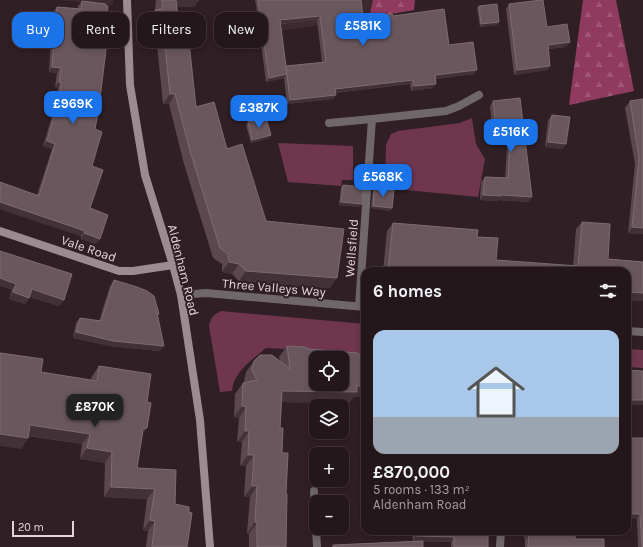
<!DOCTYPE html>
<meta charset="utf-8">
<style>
:root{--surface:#24171c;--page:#302429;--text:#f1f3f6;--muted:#a39fa3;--line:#41363b;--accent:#1a73e8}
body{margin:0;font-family:Karla,sans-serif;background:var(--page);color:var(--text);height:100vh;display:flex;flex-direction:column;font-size:15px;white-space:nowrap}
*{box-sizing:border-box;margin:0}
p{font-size:13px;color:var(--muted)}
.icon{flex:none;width:22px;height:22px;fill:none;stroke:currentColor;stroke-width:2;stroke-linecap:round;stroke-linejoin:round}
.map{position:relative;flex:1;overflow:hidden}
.panel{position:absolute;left:361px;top:267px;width:270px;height:268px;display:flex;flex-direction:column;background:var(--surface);border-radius:12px;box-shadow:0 2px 6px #0003,0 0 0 1px var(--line)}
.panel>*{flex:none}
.guide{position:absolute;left:12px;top:12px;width:289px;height:36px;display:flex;gap:8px}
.tools{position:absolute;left:309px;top:351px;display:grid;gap:8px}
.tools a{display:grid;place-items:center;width:40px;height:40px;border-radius:8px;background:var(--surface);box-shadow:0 2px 6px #0003,0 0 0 1px var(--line);font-size:20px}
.scale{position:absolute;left:12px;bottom:10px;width:62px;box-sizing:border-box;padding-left:4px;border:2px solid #e1d5d9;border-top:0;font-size:11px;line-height:14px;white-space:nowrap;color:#e1d5d9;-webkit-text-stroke:3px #301f25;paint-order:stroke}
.price{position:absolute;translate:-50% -34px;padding:0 9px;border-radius:8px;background:var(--accent);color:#fff;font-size:13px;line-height:26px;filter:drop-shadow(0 1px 2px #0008)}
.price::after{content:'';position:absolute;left:50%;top:24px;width:12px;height:9px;margin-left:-6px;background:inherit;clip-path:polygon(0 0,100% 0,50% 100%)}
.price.active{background:#222;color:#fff}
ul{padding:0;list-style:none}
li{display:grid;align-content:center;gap:8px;height:212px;padding:0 12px}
li span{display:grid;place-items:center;height:124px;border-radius:12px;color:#555}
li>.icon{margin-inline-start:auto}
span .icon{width:72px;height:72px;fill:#fffc;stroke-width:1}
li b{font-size:17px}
h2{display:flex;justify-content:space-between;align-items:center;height:48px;padding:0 12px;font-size:17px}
.chip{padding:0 14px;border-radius:12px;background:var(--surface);box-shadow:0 2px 6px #0003,0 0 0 1px var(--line);font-size:14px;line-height:36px}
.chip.active{background:var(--accent);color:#fff}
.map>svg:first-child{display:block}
.built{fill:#3f2931}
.green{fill:#6f364e}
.forest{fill:url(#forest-firs)}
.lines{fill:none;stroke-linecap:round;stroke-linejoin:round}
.street{stroke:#70676a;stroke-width:8}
.secondary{stroke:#9b8c91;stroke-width:8}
.wall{fill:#5a484e;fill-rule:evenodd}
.shaded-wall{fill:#433138}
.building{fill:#69575d;stroke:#7c6b71;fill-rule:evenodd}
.labels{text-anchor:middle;stroke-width:4;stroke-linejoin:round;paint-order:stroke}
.street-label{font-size:13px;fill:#e1d5d9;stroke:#301f25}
</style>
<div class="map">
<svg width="643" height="547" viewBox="0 0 643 547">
<defs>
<pattern id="forest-firs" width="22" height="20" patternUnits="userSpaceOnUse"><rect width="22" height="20" fill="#913a60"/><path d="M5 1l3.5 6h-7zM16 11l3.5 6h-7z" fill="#a05676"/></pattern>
</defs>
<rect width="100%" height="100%" fill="#301f25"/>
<path class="built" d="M59,0H113V5Z
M277,0H373L369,18L280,31Z"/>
<path class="green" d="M472,118L476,144L485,159L478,197L385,188L386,145L391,134L398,131L460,123Z
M278,143L353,146V180H342L341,186L288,182Z
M221,311L365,324V356L309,350L266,348C253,359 233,372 232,391L220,392L209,326C211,317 213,315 221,311Z
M628,349L643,350V368L627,367Z"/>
<path class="forest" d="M373,0H415L414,10L369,18Z
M583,0H616L634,91L569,105Z"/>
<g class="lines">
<path class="street" d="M329,123L372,119
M181,295L206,293L365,307
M359,306L372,119L446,111L459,106L479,95
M627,331L643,332
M314,491L317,547
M500,547L501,531"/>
<path class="secondary" d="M127,0L130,85L145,175L173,265L181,295L200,420L210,547
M0,231L119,271H133L173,265"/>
</g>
<path class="wall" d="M156,0H199L194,7L177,6L181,42L196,107L227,149L266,221L330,288L239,281L232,274L222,272V264L213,258L184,164L169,104H163L157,45L152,46L149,20L155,10Z
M255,0H361L363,17L393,16L449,45L474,74L435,79L433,88L411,91L410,84L335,93L336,95L333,99L287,104L284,78L266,82L256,5ZM317,20L322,62L286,67L280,24Z
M82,1L95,129L92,166L90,208L100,239L96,244L81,239V236L0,209V182L37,195L52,149L43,146L56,104L58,88L55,87L57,73L49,72L53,12L57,7L78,9V6Z
M509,4L547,27L570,42L566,47L548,49L550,66L547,70L514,75L506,9Z
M479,6L499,22L497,25L480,27L477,8Z
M520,98L529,202L499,200L498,201L480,200L481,182L485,177L505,178L508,134L493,136L490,106L493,101Z
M643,99V234L628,233L635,164L625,108L630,101Z
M552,115L563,149L545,147L548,120Z
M248,122L271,135L269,138L251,143L246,125Z
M343,185L362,204L360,207L339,205L341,187Z
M374,188L392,208L390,211L371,208L373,190Z
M582,222L610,224L608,259L643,262V301L627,300V271H383L387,231L393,223L478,230L477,237L498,238L496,260L573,266L576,229Z
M0,251L64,300L59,306L30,297L25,304L9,299L12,290Z
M114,280L159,314L158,316L160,351L110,346L73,338L76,323L80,318L99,321L110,286Z
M287,346L309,349L365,355V397H354L349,403L282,402L280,428L282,453L286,494V547H249V534L247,533L250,497H244L246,466H240L242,442H237L239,418L234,417L235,394L243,383L245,382L244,381L246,372L254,361H280L279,357Z
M99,366L143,434L137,468L175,504L189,512L187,547H146L148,531L143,530L147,499L104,497L105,463L80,459L82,444L28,436V438L21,449L41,372L91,380L92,376Z
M627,370L643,405H629L628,438H643V547H638L637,519H627Z
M412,531H488V547H451V542L423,541V547H332L333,545L420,541H413Z
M524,531H553V534L575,539L604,547H525V539H524Z"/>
<path class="shaded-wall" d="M173,0H199L194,7L168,6Z
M320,16L317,20L277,24L280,20Z
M499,22L497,25L480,27L481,24Z
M159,36H164L157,45L152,46Z
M570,42L566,47L544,49L548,45Z
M550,66L547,70L514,75L517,70Z
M52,67L61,68L57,73L49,72Z
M477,70L474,74L432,79L435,75Z
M287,74L284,78L266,82L269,78Z
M413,80L410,84L332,93L335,89Z
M59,82L61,83L58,88L55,87Z
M436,84L433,88L411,91L414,86Z
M170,94H175L169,104H163Z
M336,95L333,99L287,104L290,100Z
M511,129L508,134L493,136L497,131Z
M271,135L269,138L251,143L252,140Z
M47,141L55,144L52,149L43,146Z
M548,142L566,144L563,149L545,147Z
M483,195H501L532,197L529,202L499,200L498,201L480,200Z
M0,202L85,231L81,236L0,209Z
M341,202L362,204L360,207L339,205Z
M373,206L392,208L390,211L371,208Z
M632,227L643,228V234L628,233Z
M84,233L100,239L96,244L81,239Z
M229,262L239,264L232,274L222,272Z
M246,271L337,278L330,288L239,281Z
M0,278L16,284L12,290L0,286Z
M32,289L64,300L59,306L28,296Z
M13,292L29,298L25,304L9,299Z
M627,292L643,293V301L627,300Z
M76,332L164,346L160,351L110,346L73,338Z
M357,386H365V397H354L349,403L274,402L282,391Z
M629,400H643V405H627Z
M242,406L246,407L239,418L234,417Z
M30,425L90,434L82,444L23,435Z
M147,428L140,438L143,429Z
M245,431H249L242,442H237Z
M0,434L28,438L21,449L0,446Z
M87,448L112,452L105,463L80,459Z
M248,455H254L246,466H240Z
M252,486H257L250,497H244Z
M111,487L155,489L147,499L104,497Z
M627,514H640L637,519H627Z
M150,520L155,521L148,531L143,530Z
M255,522L257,523L249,534L247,533Z
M527,535H529L525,539H524Z
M416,536L454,537L451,542L413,541Z"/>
<path class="building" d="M162,0H176L181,42H189L196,107L214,102L227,149L242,144L266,221L344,229L337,278L246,271L239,264L229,262L228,254L220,248L191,154L175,94H170L164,36H159L155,10L162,9Z
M258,0H361L363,17L392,14L393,16L444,9L449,45L473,42L477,70L435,75L436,84L414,86L413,80L335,89L336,95L290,100L286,66L326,62L320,16L280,20L287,74L269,78Z
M541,0H543L547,27L567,24L570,42L548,45L550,66L517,70L509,4Z
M82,1L106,4V6H108L105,41L107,42L100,98H101L95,129L102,132L92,166L103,170L90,208L108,215L100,239L84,233L85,231L0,202V182L39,196L55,144L47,141L59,99L61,83L59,82L61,68L52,67L57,7L81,9Z
M497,4L499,22L481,24L479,6Z
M520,98L532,197L501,195V196L483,195L485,177L508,178L511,129L497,131L493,101Z
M643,99V228L632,227L639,158L630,101Z
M552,115L570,117L566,144L548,142Z
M266,118L271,135L252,140L248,122Z
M343,185L363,187L362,204L341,202Z
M374,188L394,190L392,208L373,206Z
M582,222L610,224L608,259L643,262V293L627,292V271H388L393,223L478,230L477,237L498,238L496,260L578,266Z
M0,251L72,274L64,300L32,289L29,298L13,292L16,284L0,278Z
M114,280L137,287L147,291L154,296L159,314L157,313L164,346L113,341L76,332L80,318L101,321Z
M287,346L305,347L309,349L358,353V354L365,355V386H357V392L282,391L280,428H283L282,453H288L286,494H287L286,547H257V523L255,522L257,486H252L254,455H248L249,431H245L246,407L242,406L243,383L257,380L252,370L254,361L260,355H272L290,369ZM316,358H342V384H316Z
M0,353L43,359L41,372L97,381L99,366L151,374L147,402L151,403L147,428L143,429L137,468L176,470L175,504L189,507V512L192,513L187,547H152L155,521L150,520L155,489L111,487L112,452L87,448L90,434L30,425L28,438L0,434Z
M627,370L643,371V400H629L628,438H643V547H642L640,514H627Z
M416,531H488V547H454V537L416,536Z
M527,531H553V534H575V539H604V547H528L529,535H527Z
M423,541V547H333V545Z"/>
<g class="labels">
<g class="street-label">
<text transform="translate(89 248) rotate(19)" y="5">Vale Road</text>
<text transform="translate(351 248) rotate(-86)" y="5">Wellsfield</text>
<text transform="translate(184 270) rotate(76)" y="5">Aldenham Road</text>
<text transform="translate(274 287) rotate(5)" y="5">Three Valleys Way</text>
</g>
</g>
</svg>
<div class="tools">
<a><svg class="icon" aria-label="locate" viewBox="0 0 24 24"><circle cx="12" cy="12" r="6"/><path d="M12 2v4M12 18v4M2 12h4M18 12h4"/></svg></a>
<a><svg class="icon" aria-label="layers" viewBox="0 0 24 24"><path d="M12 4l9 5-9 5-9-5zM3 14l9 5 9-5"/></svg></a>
<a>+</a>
<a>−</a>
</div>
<div class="scale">20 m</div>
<b class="price" style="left:363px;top:47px">£581K</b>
<b class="price" style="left:73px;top:125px">£969K</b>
<b class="price" style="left:259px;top:129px">£387K</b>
<b class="price" style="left:511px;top:153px">£516K</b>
<b class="price" style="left:383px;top:198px">£568K</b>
<b class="price active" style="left:95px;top:428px">£870K</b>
<div class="guide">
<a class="chip active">Buy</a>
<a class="chip">Rent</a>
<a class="chip">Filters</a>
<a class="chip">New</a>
</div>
<section class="panel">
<h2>6 homes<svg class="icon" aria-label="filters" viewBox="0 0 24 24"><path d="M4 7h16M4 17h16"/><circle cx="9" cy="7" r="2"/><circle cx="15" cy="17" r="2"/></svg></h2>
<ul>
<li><span style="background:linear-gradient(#a9c7e8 70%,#9aa5b1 0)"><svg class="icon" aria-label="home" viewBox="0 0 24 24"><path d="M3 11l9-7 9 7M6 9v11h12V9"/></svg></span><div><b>£870,000</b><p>5 rooms · 133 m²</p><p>Aldenham Road</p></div></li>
</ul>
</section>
</div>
